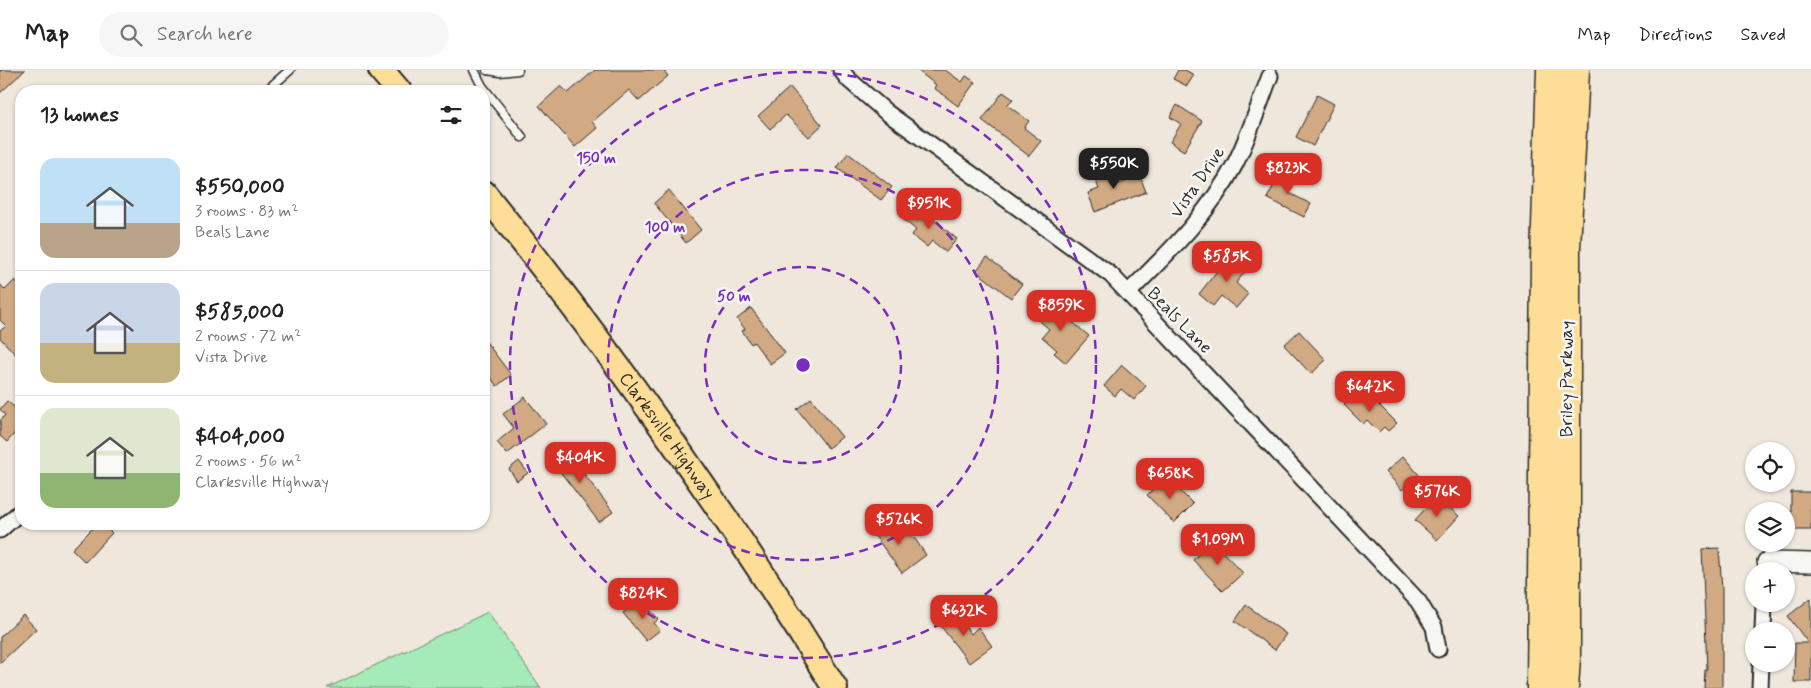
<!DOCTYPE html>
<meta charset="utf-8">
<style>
:root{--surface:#fff;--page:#f6f6f6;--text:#222;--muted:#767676;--line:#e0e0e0;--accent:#d93025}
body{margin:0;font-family:Mynerve,sans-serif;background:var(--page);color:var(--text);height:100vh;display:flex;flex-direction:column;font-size:19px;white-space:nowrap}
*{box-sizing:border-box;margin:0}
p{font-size:16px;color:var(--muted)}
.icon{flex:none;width:28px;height:28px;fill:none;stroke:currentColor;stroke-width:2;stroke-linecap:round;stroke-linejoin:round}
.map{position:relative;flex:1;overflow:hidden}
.panel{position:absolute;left:15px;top:15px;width:475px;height:445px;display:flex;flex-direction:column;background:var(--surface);border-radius:20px;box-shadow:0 1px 4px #0004}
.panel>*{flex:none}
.tools{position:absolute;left:1745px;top:372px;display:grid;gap:10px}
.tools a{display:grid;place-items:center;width:50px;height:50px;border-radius:50%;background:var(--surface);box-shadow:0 1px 4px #0004;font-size:25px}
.price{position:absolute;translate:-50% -42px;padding:0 11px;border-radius:10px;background:var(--accent);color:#fff;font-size:16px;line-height:32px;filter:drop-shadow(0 1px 2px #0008)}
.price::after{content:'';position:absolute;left:50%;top:30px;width:15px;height:11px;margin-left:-8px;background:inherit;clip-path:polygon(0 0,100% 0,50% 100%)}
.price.on{background:#222;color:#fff}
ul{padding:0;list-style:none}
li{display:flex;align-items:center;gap:15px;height:125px;padding:0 25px}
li+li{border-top:1px solid var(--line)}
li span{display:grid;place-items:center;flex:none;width:140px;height:100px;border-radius:15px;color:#555}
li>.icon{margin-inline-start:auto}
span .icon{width:60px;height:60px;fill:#fffc;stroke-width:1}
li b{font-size:21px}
h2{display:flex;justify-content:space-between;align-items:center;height:60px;padding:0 25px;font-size:21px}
header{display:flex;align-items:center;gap:30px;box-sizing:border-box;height:70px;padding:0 25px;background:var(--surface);border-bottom:1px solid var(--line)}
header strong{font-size:24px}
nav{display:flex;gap:28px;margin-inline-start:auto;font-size:18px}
.search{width:350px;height:45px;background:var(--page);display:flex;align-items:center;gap:12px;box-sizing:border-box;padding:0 18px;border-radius:28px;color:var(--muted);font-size:19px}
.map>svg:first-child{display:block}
.green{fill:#a4ebb7;stroke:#688b71}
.building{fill:#d1aa83;stroke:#2b2b2b}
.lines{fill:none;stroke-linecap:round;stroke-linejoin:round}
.service-casing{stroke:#2b2b2b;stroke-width:11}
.minor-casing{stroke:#2b2b2b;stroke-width:19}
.tertiary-casing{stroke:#2b2b2b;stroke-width:22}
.primary-casing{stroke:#2b2b2b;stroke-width:28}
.motorway-casing{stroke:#2b2b2b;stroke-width:31}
.service{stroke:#f6f6f2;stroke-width:8}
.minor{stroke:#f6f6f2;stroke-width:15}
.tertiary{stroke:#f6f6f2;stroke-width:19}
.primary{stroke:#fedd96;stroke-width:24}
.motorway{stroke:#fedd96;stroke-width:28}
.ring{fill:none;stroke:#7b2cbf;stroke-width:2.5;stroke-dasharray:9 6}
.labels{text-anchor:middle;stroke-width:5;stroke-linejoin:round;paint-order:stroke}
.street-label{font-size:18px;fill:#2b2b2b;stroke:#f6f6f2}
.centre{fill:#7b2cbf;stroke:#f6f6f2;stroke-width:2.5}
.ring-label{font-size:15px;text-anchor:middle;font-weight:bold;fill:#7b2cbf;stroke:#f6f6f2;stroke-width:5;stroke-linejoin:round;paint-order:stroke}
</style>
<header>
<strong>Map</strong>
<div class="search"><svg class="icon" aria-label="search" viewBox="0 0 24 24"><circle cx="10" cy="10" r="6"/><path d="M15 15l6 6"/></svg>Search here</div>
<nav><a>Map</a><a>Directions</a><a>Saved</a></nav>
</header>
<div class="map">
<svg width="1811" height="618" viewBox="0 0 1811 618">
<rect width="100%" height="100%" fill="#efe7dc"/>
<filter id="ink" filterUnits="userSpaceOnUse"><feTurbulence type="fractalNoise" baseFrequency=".02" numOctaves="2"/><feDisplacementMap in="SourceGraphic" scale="10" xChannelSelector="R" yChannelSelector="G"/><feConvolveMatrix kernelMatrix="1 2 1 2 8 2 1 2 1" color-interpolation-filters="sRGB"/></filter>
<g filter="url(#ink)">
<path class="green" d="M488,542L541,618H327Z"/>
<path class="building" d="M0,0H25L0,23Z
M595,0H663L668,6L639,31L629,20L592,52L597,58L575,77L539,36L561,16L568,23Z
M917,0H945L962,12L966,6L975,12L958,36L934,18L936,15Z
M1178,0H1185L1194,5L1187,16L1173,9Z
M790,17L822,55L809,67L786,45L770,59L758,46Z
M1003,22L1013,29L1007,35L1029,51L1024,58L1041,71L1029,86L982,50Z
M1317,25L1334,34L1313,76L1296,67Z
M1177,35L1202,51L1184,81L1170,72L1181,54L1170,47Z
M848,83L892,117L881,130L837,98Z
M1109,97L1116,115L1140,106L1146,122L1095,142L1088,123L1099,119L1093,103Z
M1282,100L1297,108L1289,123L1311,134L1304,147L1267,128Z
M669,120L701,160L686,173L654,133Z
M916,135L957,169L946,182L932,171L927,177L912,165L916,160L904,150Z
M1232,182L1250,196L1236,213L1248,224L1236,238L1221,226L1213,236L1199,224Z
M987,187L1022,214L1011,228L976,201Z
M15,210L21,217V290L0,268V261L6,256L0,250V214L5,220Z
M1048,232L1089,266L1066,293L1054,283L1057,280L1042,267L1049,259L1035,247Z
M751,238L785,283L770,294L754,272L751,274L742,261L745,259L737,249Z
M1299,261L1326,290L1311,304L1284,275Z
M484,269L511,305L497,316L484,299Z
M1122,295L1146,316L1134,330L1121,319L1115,326L1104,316Z
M1356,323L1364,332L1370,326L1397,353L1388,361L1384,357L1379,362L1367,350L1363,354L1344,335Z
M525,327L546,354L507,384L497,372L514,358L503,344Z
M811,328L842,367L828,378L797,339Z
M7,331L21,343V356L7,372L0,366V351L5,345L0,339Z
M562,375L613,442L599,452L548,386Z
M1403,386L1419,405L1402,420L1386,402Z
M519,391L528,403L517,411L509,399Z
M1166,407L1193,434L1174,453L1147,425Z
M1791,422H1811V460H1791Z
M1437,426L1459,446L1437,470L1415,450Z
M890,449L901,465L909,460L926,485L902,503L872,462Z
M97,454H102L112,463L85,492L72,479Z
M1212,471L1243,503L1223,521L1193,490Z
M1719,478L1722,519V618H1704L1705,599H1707L1702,479Z
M1811,528V612H1794L1795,573H1808L1788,546Z
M639,530L659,549L654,553L660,560L646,571L623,543Z
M1246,535L1286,564L1275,580L1235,551Z
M952,540L971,564L978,557L992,576L969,593L937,551Z
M23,545L36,559L0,593V567Z"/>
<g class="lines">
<defs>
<path id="service" d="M474,0L482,16L522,67
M487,0L500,2L518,0
M266,21L290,0"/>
<path id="minor" d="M841,0L848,9L886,42L1111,205L1418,531L1434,557L1438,579
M1128,223C1167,184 1209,144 1235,94C1249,66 1259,35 1270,6
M0,460L21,441
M1763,561L1764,534
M1760,618L1761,594"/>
<path id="tertiary" d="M1767,492L1811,493"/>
<g id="primary">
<path d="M381,0L399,21"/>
<path id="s1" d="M484,123C610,279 730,447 835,618"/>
</g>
<path id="motorway" d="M1541,618L1545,188L1551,0
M1564,618L1566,587V177L1575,0"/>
</defs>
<use href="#service" class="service-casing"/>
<use href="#minor" class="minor-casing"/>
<use href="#tertiary" class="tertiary-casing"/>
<use href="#primary" class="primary-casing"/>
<use href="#motorway" class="motorway-casing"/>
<use href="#service" class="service"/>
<use href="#minor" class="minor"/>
<use href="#tertiary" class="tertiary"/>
<use href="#primary" class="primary"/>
<use href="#motorway" class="motorway"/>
</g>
</g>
<g class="ring">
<circle cx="803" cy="295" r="98"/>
<circle cx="803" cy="295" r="195"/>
<circle cx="803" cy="295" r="293"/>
</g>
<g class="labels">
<g class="street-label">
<text transform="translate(1197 112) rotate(-56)" y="6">Vista Drive</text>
<text transform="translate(1180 250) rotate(46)" y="6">Beals Lane</text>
<text transform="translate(1566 309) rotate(-90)" y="6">Briley Parkway</text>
<text dy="6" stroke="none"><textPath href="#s1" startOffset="304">Clarksville Highway</textPath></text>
</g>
</g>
<circle cx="803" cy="295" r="8" class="centre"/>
<g class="ring-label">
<text x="596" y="93">150 m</text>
<text x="665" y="162">100 m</text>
<text x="734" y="231">50 m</text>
</g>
</svg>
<div class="tools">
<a><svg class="icon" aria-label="locate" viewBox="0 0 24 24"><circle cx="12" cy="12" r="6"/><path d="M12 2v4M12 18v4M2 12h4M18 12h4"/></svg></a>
<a><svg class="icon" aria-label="layers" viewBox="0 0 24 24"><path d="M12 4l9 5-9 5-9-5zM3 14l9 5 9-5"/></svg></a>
<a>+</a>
<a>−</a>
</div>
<b class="price on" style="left:1114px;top:120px">$550K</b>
<b class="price" style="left:1288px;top:125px">$823K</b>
<b class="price" style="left:929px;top:160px">$951K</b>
<b class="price" style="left:1227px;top:213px">$585K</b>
<b class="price" style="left:1061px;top:262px">$859K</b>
<b class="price" style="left:1370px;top:343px">$642K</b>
<b class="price" style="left:580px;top:414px">$404K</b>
<b class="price" style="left:1170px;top:430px">$658K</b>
<b class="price" style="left:1437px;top:448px">$576K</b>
<b class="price" style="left:899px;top:476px">$526K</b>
<b class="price" style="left:1218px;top:496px">$1.09M</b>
<b class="price" style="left:643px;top:550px">$824K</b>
<b class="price" style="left:964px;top:567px">$632K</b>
<section class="panel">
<h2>13 homes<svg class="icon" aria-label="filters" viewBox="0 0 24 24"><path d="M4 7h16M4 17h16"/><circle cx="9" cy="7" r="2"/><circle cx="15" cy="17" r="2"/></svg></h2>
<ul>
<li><span style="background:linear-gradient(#bfe0f5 65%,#b9a48a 0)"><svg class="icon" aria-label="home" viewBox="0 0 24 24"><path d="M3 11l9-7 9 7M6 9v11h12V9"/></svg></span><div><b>$550,000</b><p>3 rooms · 83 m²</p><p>Beals Lane</p></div></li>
<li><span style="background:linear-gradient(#c9d6e8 60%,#c2b280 0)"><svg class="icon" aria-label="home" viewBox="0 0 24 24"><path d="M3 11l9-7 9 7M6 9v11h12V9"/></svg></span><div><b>$585,000</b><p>2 rooms · 72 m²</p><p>Vista Drive</p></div></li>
<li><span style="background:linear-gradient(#dfe7d0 65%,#8fb573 0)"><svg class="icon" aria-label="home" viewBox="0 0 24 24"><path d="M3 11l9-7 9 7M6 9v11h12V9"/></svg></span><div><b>$404,000</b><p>2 rooms · 56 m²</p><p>Clarksville Highway</p></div></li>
</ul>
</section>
</div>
